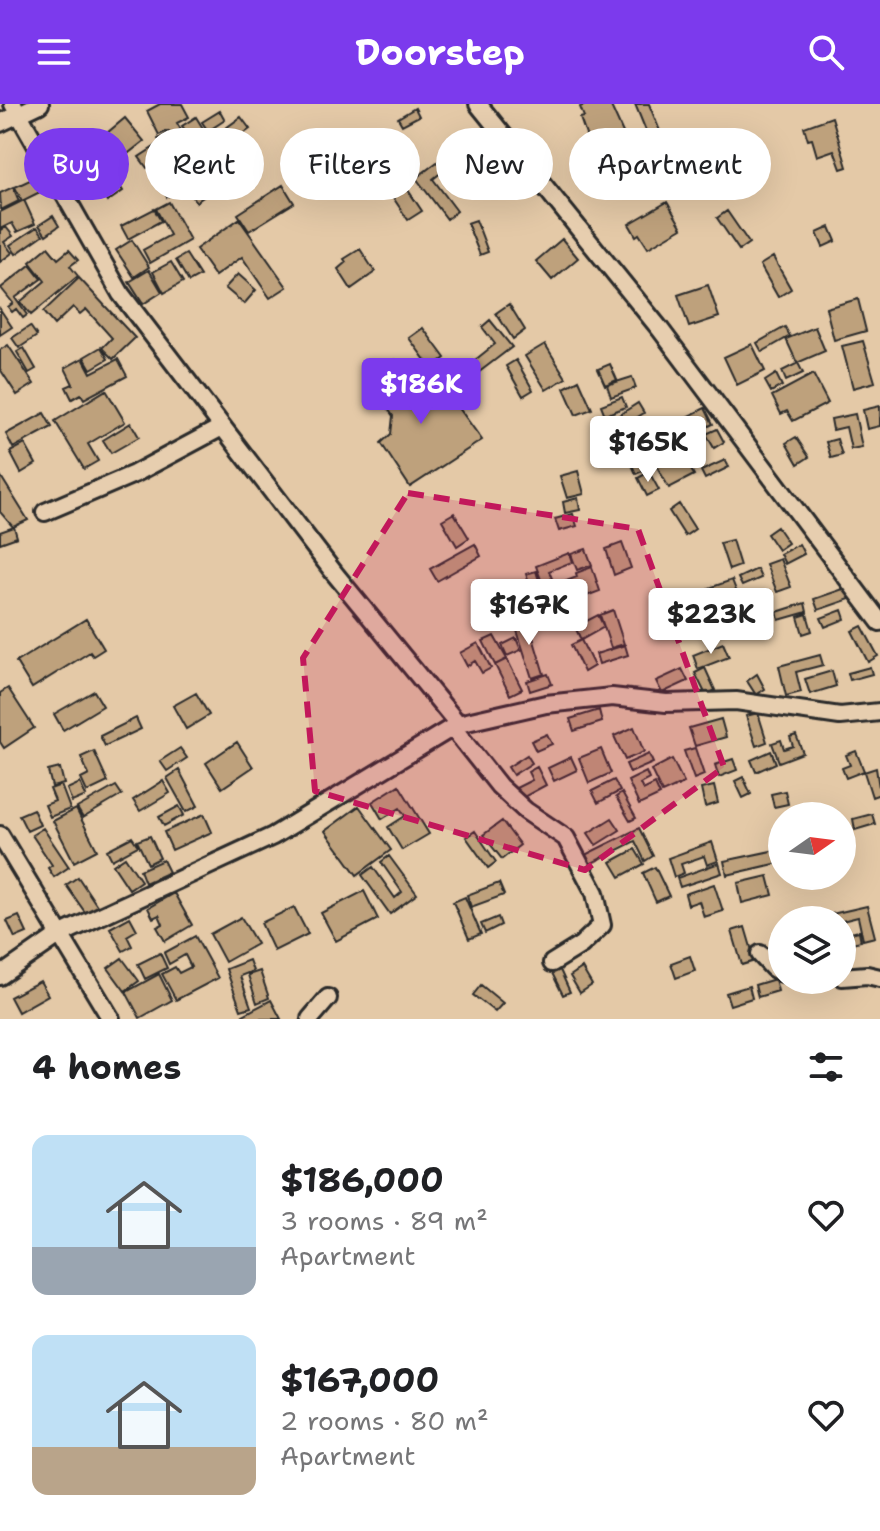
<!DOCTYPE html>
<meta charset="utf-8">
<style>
:root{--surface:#fff;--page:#f2f2f2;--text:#202124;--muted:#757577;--accent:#7c3aed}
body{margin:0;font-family:"Shantell Sans",sans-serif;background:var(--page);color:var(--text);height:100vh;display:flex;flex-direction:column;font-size:30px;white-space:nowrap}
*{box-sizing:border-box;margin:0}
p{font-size:26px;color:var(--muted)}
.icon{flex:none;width:44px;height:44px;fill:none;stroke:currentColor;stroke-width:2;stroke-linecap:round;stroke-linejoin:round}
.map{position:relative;height:915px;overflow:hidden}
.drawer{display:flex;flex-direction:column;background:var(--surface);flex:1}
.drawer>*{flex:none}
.top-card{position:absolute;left:24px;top:24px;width:832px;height:72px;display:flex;gap:16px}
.needle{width:52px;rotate:76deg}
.controls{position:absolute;left:768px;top:698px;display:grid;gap:16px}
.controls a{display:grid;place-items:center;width:88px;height:88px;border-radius:50%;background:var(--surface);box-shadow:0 8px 32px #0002;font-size:40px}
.price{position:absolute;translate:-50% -68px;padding:0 18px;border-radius:8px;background:#fff;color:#222;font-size:26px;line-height:52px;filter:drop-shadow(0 2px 4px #0008)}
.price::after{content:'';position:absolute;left:50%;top:48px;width:24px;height:18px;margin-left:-12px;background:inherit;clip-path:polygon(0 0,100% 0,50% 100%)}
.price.on{background:var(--accent);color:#fff}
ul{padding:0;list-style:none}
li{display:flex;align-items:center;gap:24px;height:200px;padding:0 32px}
li span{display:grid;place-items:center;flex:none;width:224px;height:160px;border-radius:16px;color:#555}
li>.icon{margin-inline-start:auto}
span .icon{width:96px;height:96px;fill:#fffc;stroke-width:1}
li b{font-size:34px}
h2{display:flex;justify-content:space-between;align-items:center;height:96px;padding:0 32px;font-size:34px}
.tag{padding:0 28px;border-radius:36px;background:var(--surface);box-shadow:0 8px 32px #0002;font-size:28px;line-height:72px}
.tag.on{background:var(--accent);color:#fff}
header{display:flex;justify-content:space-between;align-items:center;height:104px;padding:0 32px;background:var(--accent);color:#fff;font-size:36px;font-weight:700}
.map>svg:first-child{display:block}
.building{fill:#bea17c;stroke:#2b2b2b;stroke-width:2}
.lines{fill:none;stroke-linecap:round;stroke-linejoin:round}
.street-casing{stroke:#2b2b2b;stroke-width:22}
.street{stroke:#e7ceaf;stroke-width:16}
.marked{fill:#c2185b;fill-opacity:0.2;stroke:#c2185b;stroke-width:6;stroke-dasharray:16 10;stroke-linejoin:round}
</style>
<header><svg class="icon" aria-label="menu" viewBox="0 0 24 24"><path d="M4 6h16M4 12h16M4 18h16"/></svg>Doorstep<svg class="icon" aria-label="search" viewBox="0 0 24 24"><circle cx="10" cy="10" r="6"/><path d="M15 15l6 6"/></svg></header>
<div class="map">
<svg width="880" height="915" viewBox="0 0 880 915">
<rect width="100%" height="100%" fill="#e4c9a7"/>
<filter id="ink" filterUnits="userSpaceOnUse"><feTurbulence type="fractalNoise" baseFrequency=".0125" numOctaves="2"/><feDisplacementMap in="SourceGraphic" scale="16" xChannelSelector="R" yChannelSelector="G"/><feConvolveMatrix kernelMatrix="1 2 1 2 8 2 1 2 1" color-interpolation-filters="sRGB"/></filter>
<g filter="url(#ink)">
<path class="building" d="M160,0H182L189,13L177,19L181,26L171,31L168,27L159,31L147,7Z
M587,0H610L629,42L600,55L596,46L592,48L580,14L584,13L580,3Z
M635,0H649L660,27L648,32Z
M415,4L419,12L402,21L398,14Z
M220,7L225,16L208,27L202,18Z
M196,13L204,26L201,29L205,35L184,47L176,33L186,27L182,22Z
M241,13L250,25L235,36L226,24Z
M832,13L847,63L841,65L834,46L817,52L812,35L808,36L804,23Z
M125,14L144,37L125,52L107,29Z
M167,30L178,49L170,54L158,35Z
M212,37L220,50L210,56L225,80L209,91L186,54Z
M159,40L176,66L157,78L151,70L156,67L152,61L147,64L139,53Z
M449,49L456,57L433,75L457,107L447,115L416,74Z
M742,50L756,77L733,89L724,73L720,75L715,64Z
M103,56L123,87L107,98L101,88L105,86L97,75L77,88L70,77Z
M187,62L206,91L196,98L185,81L167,93L160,81Z
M36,73L42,87L22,97L15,83Z
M402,77L422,107L408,116L388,86Z
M283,81L294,99L249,127L238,110Z
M13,83L19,97L1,106L0,89Z
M24,96L35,120L17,128L12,119L0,125V108Z
M169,98L190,136L150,159L143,146L170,131L156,105Z
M667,98L682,124L648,144L639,130L636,132L629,120Z
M154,105L161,117L128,135L121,122Z
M727,107L749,139L739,146L717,114Z
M53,112L59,122L46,131L39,121Z
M239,115L287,183L270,194L242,153L215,172L196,145Z
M476,116L488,148L480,151L467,119Z
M6,123L13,132L4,138L12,149L0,158V127Z
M37,123L43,131L16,150L10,141Z
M830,123L836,137L823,143L817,129Z
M562,135L578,154L552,176L536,157Z
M132,136L149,163L134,173L116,146Z
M48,143L58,155L69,146L78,156L70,162L78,172L31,211L20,198L45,177L30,158Z
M360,145L375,168L351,185L338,165L346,158L344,155Z
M186,150L200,172L189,178L176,156Z
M773,153L791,185L778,193L760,161Z
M171,158L183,178L164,189L153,168Z
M30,161L41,175L15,194L27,211L23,214L16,205L12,208L8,203L13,199L1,184Z
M149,166L162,188L143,200L129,178Z
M238,170L256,186L244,200L225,184Z
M79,174L135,234L113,255L102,244L112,234L86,205L80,210L73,203L54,221L43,208Z
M708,181L719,213L689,223L678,191Z
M858,195L866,227L834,236L826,204Z
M509,200L525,226L513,235L496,209Z
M0,205L12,223L0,231Z
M490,216L512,243L478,269L470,260L495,240L482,223Z
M30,222L37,232L19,244L12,234Z
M785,223L790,232L762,248L757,239Z
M815,223L825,247L797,259L786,235Z
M423,224L445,254L431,264L409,234Z
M863,237L875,278L853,284L842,242Z
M545,240L566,274L546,286L525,252Z
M752,240L765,267L737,281L724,253Z
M8,241L34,280L17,291L0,265V246Z
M101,243L108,255L91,265L84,253Z
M24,244L36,265L29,269L17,248Z
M83,254L91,269L118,255L127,272L84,295L81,290L72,295L66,283L73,280L65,264Z
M395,256L420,293L439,296L451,293L482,336L410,383L381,339L391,330L393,312L367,275Z
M516,256L533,286L523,292L506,262Z
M798,259L803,269L786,277L782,267Z
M610,260L617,276L605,281L598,265Z
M776,270L782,282L771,288L765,277Z
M813,270L828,299L793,317L787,307L781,310L772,292Z
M632,273L636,284L611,293L607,281Z
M579,276L592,305L576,311L564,284Z
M106,286L125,318L88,340L98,357L84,365L55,317Z
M622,293L626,303L605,311L601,301Z
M638,299L644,309L625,321L619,311Z
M880,302V322L867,325L863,306Z
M705,304L713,320L680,336L672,320Z
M44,309L52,323L13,344L6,330Z
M855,310L862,343L851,345L846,323L833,326L831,315Z
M131,319L139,333L111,349L103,336Z
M717,325L724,338L714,344L706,330Z
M671,329L694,371L669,384L646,343Z
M796,333L809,353L798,360L786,339Z
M837,335L842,351L831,354L826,338Z
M25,340L36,360L21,369L10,348Z
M643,345L651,363L636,370L628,352Z
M725,356L729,363L705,375L701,367Z
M578,367L584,390L567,394L560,372Z
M649,368L659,386L647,392L638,374Z
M0,371L28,416L13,423L0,408Z
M578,394L580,406L565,409L563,398Z
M679,400L695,425L685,432L669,407Z
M454,409L469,434L457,442L442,416Z
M573,410L577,422L559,427L555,415Z
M14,423L17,433L0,439V428Z
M777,423L788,439L778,446L767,430Z
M732,436L740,462L729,466L720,439Z
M622,439L631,464L614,471L606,445Z
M475,440L481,452L437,477L430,465Z
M799,440L804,450L785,460L780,450Z
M586,445L592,461L577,466L571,450Z
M569,449L572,458L549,467L553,477L543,481L536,462Z
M780,455L791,483L777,488L766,460Z
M592,463L600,487L568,499L561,479L577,473L576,469Z
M757,465L761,474L742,482L738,474Z
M536,467L542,486L532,489L526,470Z
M732,476L742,502L729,507L725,495L714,499L709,484Z
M846,484L850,495L818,506L814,495Z
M550,489L556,504L532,515L526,500Z
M705,489L715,513L678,527L674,517L679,515L674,501Z
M805,499L807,508L779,516L777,508Z
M613,506L624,540L611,544L600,511Z
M842,506L845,515L825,523L821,514Z
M807,510L812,527L803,530L798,513Z
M598,511L604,523L581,536L575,523Z
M527,513L544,570L532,574L514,517Z
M86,515L104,545L93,552L90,548L32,584L16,558Z
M862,522L878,552L868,558L852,527Z
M494,532L507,555L495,561L483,537Z
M516,534L521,546L507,552L502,541Z
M581,536L594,562L584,568L571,541Z
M478,539L491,564L482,569L475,557L467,562L460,549Z
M723,539L729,553L698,565L693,551Z
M625,541L628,551L599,560L596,550Z
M820,551L823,561L796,568L801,588L786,592L779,562Z
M507,555L522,585L510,591L495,561Z
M870,563L872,570L850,576L848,569Z
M705,564L715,586L706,591L695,569Z
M682,565L688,577L662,589L656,577Z
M832,567L836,582L810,590L805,575Z
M548,570L552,580L530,587L527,577Z
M757,570L765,585L756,591L747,577Z
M8,584L34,624L4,644L0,638V589Z
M94,587L103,602L63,626L54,610Z
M196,589L209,611L186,625L173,602Z
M599,606L602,618L574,627L570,615Z
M758,609L767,638L756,642L746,612Z
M136,614L141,625L105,642L100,632Z
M721,615L726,633L695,642L689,624Z
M634,623L644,648L625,656L614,632Z
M547,630L552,640L536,647L531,637Z
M796,631L803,649L779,658L772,639L781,636L784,645L793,642L790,633Z
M237,638L253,663L222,684L206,659Z
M180,644L187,654L167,667L160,657Z
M695,644L704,671L694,675L684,647Z
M601,645L611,669L589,679L579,654Z
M94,647L108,678L87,688L81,675L89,671L81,653Z
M771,647L776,659L756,668L751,656Z
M856,647L864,667L846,674L842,664L850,661L846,651Z
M649,650L653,659L630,669L626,660Z
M527,651L532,659L513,671L508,663Z
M571,653L577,666L554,677L548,664Z
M672,655L684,679L662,689L651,666Z
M733,655L737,666L719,673L715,661Z
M537,663L546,681L522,694L516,684L532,676L528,668Z
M60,664L64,680L52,683L48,667Z
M876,664L880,690L872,693L864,668Z
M179,666L198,702L186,708L167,674Z
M646,668L649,675L640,680L643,686L655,680L660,691L639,701L628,677Z
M743,673L751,690L743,694L735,677Z
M614,676L620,687L598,699L592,687Z
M163,677L170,689L140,707L133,696Z
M80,679L86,692L72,698L67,685Z
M61,681L70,705L50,713L45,701L55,697L50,685Z
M399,681L429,730L402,746L388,723L405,712L400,704L382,715L372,698Z
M116,682L122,691L83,714L77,704Z
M714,682L718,699L705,703L701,685Z
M785,687L788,700L774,703L771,690Z
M622,689L636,714L630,717L616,693Z
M179,702L184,711L164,722L159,713Z
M359,702L391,746L357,771L325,727Z
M33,705L40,721L27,727L19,711Z
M76,705L97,746L74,758L53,717Z
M204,710L212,728L172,746L164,728Z
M872,710L875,720L855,726L853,715Z
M612,714L620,726L596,741L588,729Z
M502,717L520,741L502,755L483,731Z
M43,724L69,763L54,773L48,764L52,761L32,731Z
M639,724L653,752L645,757L635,737L590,760L585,751Z
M475,727L496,758L488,764L466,733Z
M150,732L160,754L148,760L137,737Z
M132,733L138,742L112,756L107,746Z
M712,738L718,757L707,761L704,752L681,760L684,769L674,773L668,754Z
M635,745L644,760L620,773L611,758Z
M776,746L779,759L727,771L724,757Z
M389,752L417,790L390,810L362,771L373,763L395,794L402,788L381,758Z
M125,753L141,777L129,785L113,761Z
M163,756L169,768L145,779L140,766Z
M719,759L722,769L680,783L677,774Z
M655,763L669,792L656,798L643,769Z
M768,772L773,791L742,799L738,779Z
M78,773L98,803L87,811L66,781Z
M499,779L504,791L471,803L467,791Z
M714,780L723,807L704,813L699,797L688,801L685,790Z
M364,787L378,815L336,837L321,809Z
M174,789L192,821L165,837L157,823L163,820L159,811L153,814L148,804Z
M465,793L481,830L469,835L453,798Z
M867,802L875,833L863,836L858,813L842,817L824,816L823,812Z
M294,803L308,830L274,847L261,819Z
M19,812L27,829L15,834L7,817Z
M130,813L137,826L127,832L132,842L123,847L110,824Z
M241,813L257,840L225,858L210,830Z
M498,813L501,821L485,829L481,820Z
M745,823L755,857L742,861L732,827Z
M859,827L861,837L842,841V831Z
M195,832L218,874L176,896L162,870L175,863L179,869L191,863L185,851L169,860L164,849Z
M160,849L167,864L145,875L138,860Z
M690,852L695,867L676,874L671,859Z
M122,854L139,877L125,887L108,864Z
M249,856L253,867L240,872L251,903L241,906L226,865Z
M582,864L592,881L580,889L570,872Z
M560,866L570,888L563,891L552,869Z
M260,867L269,894L257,899L248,871Z
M159,870L172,896L140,914L126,888Z
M775,875L778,887L758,893L755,881Z
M40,877L48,891L18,908L10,893Z
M481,881L503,899L495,908L473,891Z
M749,882L752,894L730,901L726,889Z
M271,896L281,915H246L243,911Z"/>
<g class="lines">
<defs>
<path id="street" d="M13,0L121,190L335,470L458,620
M478,0L660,225L880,518
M0,19L40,0
M45,408L134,370L222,323
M453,624L499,682L526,707L566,734L595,789L602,821L581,841L552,859
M0,731L111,915
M760,850L773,864L782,869
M0,872L59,831L273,732L458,620L546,600L612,593L666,599L736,597L840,612L880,608
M842,873L867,871L880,874
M804,876H816
M310,915L328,894"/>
</defs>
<use href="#street" class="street-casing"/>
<use href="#street" class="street"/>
</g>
</g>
<path class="marked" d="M408,389L638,425L724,663L585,766L315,687L303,554Z"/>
</svg>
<div class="controls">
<a><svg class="needle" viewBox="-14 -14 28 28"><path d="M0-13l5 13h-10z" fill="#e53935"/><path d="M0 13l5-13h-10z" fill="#757577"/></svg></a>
<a><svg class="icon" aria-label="layers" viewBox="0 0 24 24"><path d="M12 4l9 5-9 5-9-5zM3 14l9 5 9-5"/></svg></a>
</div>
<b class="price on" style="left:421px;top:322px">$186K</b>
<b class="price" style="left:648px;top:380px">$165K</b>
<b class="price" style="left:529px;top:543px">$167K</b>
<b class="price" style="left:711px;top:552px">$223K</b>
<div class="top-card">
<a class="tag on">Buy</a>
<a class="tag">Rent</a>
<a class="tag">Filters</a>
<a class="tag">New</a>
<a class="tag">Apartment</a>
</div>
</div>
<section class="drawer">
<h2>4 homes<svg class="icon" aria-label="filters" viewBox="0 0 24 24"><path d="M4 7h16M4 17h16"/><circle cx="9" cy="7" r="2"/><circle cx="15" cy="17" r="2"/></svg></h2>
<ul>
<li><span style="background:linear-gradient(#bfe0f5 70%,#9aa5b1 0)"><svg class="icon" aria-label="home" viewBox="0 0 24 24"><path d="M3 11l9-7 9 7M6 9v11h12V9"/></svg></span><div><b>$186,000</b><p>3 rooms · 89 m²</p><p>Apartment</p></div><svg class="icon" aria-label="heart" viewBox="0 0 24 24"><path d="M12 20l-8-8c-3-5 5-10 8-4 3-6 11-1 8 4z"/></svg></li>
<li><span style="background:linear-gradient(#bfe0f5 70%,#b9a48a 0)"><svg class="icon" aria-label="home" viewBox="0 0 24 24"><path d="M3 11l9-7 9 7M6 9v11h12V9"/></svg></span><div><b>$167,000</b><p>2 rooms · 80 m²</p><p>Apartment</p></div><svg class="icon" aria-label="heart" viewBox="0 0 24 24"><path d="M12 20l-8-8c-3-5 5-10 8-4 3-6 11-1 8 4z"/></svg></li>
</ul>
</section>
